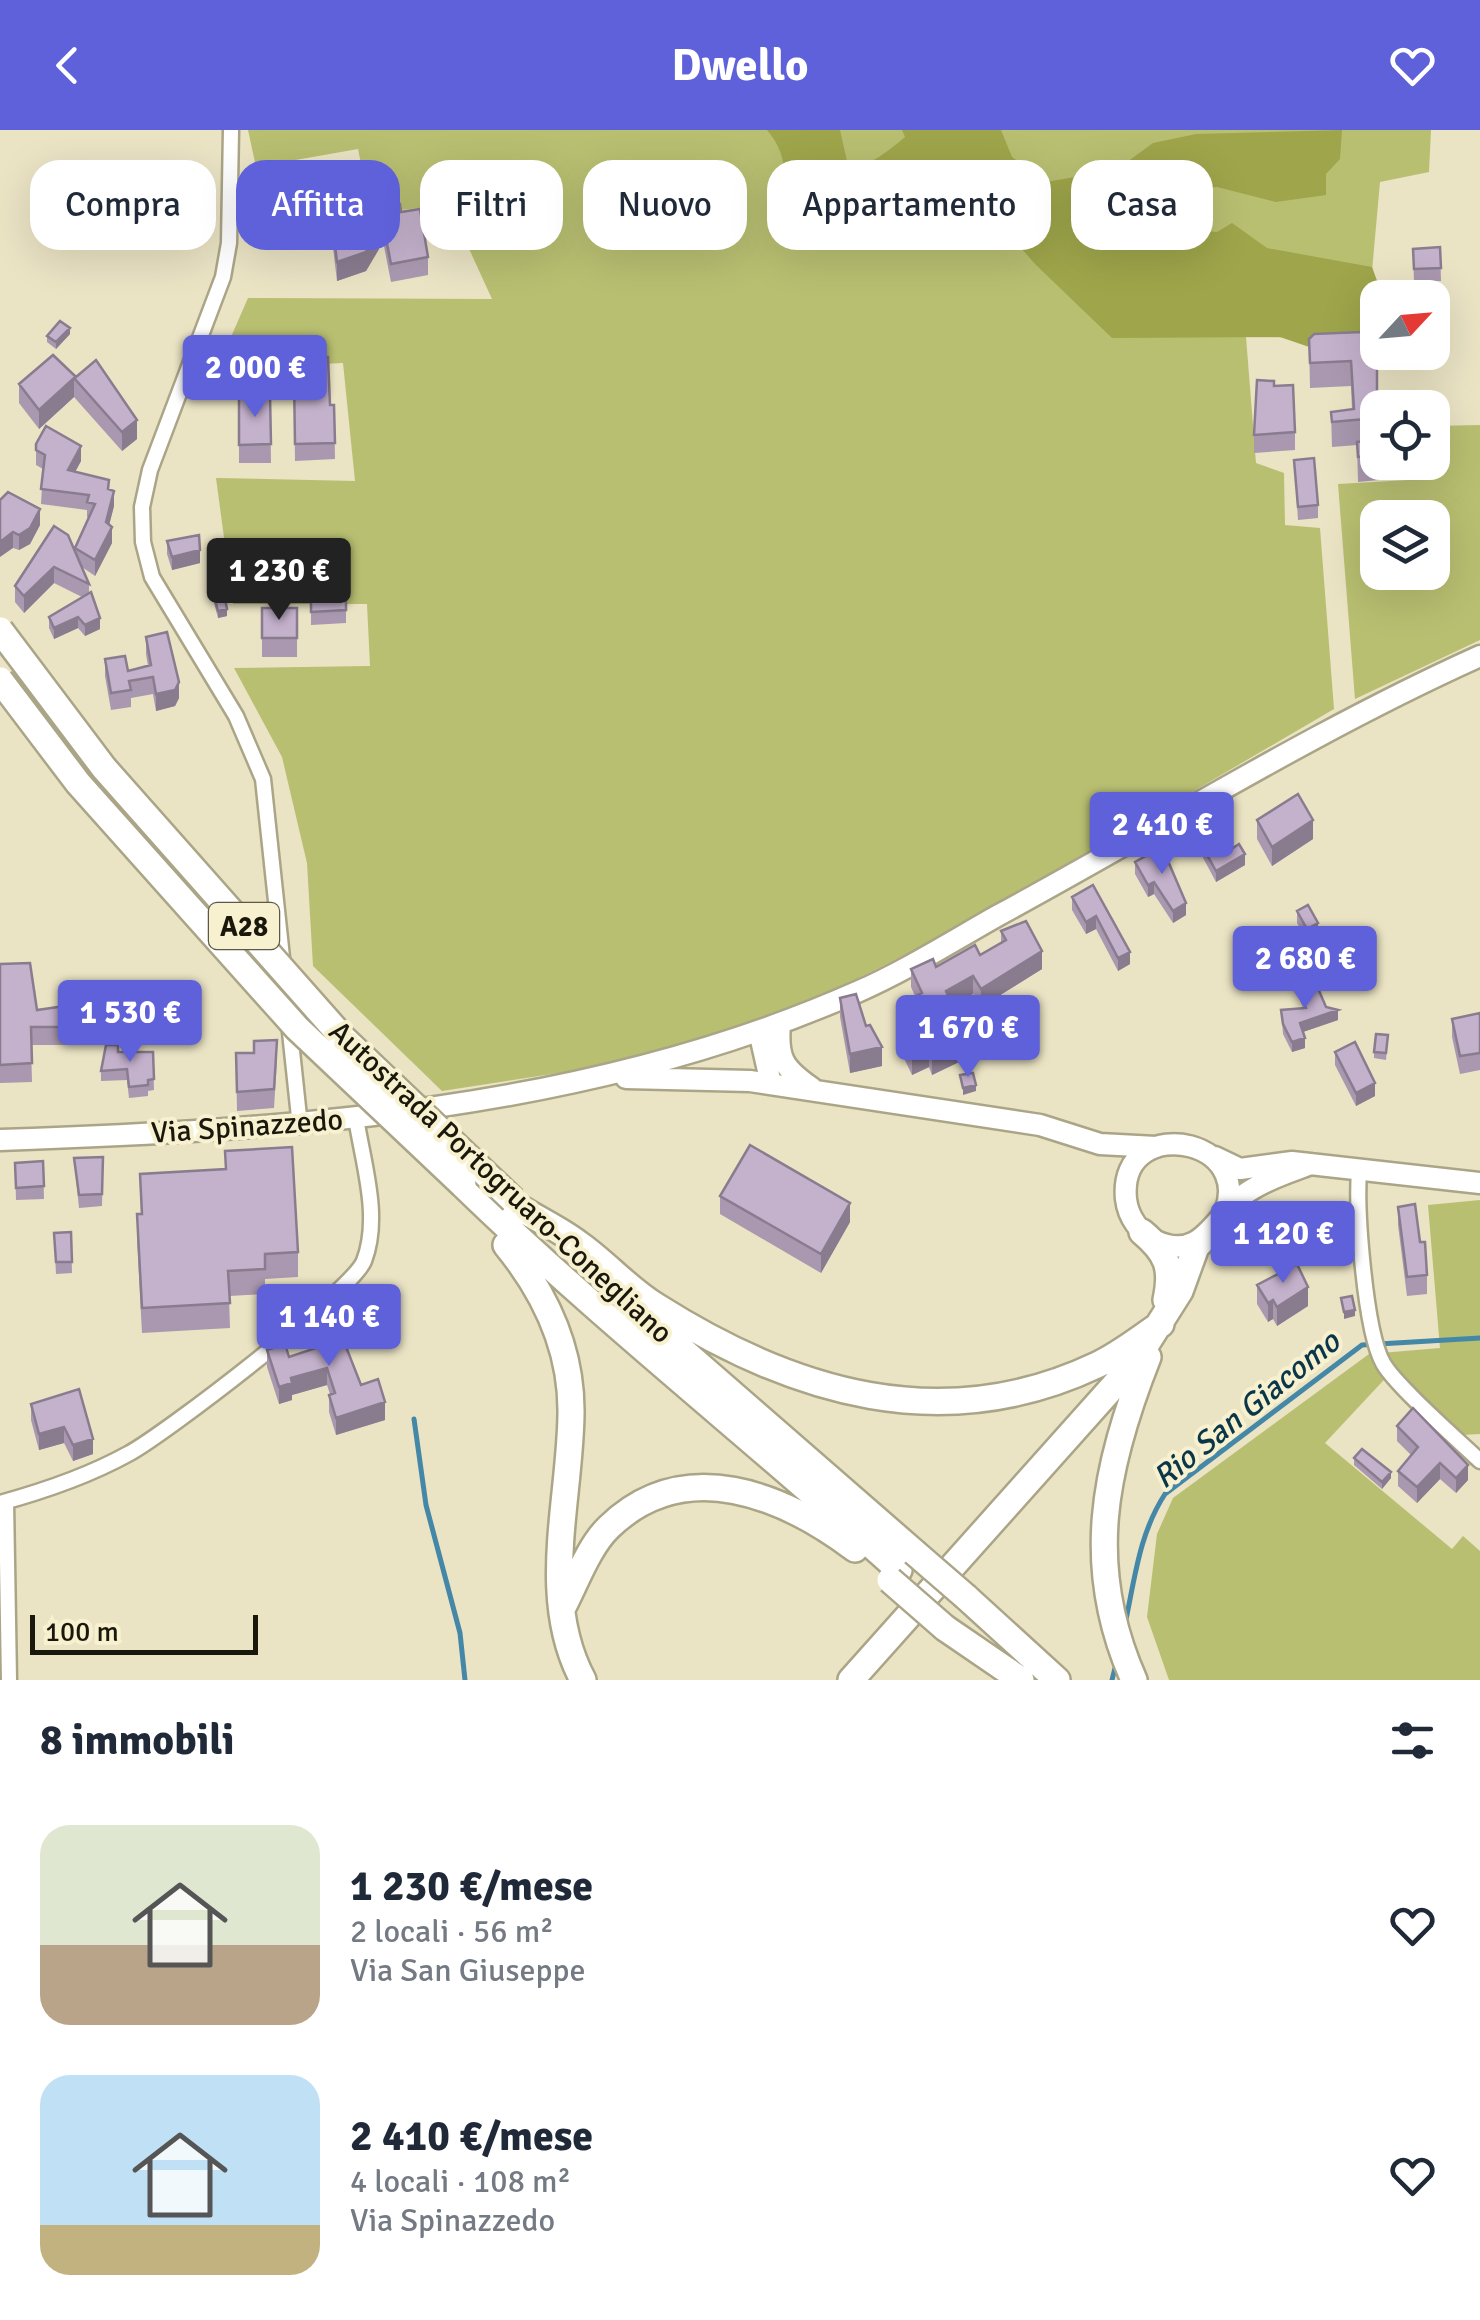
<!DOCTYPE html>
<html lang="it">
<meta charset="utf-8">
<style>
:root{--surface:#fff;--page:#f6f6f7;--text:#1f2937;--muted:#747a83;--accent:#5e61d9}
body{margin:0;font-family:Signika,sans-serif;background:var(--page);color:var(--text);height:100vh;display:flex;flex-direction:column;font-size:38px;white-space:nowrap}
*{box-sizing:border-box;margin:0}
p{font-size:32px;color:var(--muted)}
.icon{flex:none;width:55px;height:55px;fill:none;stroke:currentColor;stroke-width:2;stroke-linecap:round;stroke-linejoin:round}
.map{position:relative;height:1550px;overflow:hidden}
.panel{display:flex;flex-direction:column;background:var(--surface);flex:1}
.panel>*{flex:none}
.hud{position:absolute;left:30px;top:30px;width:1420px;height:90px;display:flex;gap:20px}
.needle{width:65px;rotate:64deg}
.tools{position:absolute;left:1360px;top:150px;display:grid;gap:20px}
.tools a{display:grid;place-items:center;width:90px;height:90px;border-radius:20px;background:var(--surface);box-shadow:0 10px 40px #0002;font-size:50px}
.scale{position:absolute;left:30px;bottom:25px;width:228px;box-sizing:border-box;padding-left:10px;border:5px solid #1a180c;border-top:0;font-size:28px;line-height:35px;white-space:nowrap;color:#1a180c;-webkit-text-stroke:8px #f7f1d0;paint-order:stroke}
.price{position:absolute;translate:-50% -85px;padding:0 22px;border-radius:10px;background:var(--accent);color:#fff;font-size:32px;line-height:65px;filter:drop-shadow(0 2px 5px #0008)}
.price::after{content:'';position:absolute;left:50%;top:60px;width:30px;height:22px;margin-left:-15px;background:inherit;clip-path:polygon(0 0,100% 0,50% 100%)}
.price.on{background:#222;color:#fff}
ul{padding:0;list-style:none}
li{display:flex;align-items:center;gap:30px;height:250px;padding:0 40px}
li span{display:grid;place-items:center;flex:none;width:280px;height:200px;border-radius:30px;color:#555}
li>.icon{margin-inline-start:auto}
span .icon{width:120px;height:120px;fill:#fffc;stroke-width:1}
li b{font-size:42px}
h2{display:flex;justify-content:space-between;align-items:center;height:120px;padding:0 40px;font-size:42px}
.chip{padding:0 35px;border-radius:30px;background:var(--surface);box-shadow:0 10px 40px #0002;font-size:35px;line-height:90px}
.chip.on{background:var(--accent);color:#fff}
header{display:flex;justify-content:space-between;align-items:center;height:130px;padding:0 40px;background:var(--accent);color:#fff;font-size:45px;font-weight:700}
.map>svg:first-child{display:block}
.green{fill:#b8bf71;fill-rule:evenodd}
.forest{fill:#9ea54a}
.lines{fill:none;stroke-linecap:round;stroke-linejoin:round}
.stream{stroke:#4487a7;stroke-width:5}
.street-casing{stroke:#aba587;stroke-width:19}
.secondary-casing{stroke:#aba587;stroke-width:25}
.highway-casing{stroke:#aba587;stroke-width:30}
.street{stroke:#fff;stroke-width:14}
.secondary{stroke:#fff;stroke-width:20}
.highway{stroke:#fff;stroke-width:25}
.highway-bridge-casing{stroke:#aba587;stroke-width:30;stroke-linecap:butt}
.highway-bridge{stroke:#fff;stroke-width:25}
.wall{fill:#a998af}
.shaded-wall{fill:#897c8f}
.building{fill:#c4b1cc;stroke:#897c8f;stroke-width:2.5}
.labels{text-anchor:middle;stroke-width:8;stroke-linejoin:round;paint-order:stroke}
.shield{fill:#f7f1d0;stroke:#5c5947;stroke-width:2.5}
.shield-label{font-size:28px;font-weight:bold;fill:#1a180c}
.street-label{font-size:30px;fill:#1a180c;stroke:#f7f1d0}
.water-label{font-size:32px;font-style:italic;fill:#0a364a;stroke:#f7f1d0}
</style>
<header><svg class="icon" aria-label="back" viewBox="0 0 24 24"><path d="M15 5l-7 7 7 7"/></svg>Dwello<svg class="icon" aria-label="heart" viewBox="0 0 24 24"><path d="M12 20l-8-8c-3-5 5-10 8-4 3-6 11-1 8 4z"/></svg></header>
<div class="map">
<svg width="1480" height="1550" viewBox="0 0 1480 1550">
<rect width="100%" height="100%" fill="#eae3c4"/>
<path class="green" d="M248,0H1431L1429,42L1380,52L1366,208L1246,207L1256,333L1284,343L1285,395L1320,398L1334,579L963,796L774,890L604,936L442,961L313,836L307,733L282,627L234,538L370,536L367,474H233L216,348L355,351L343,233L217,239L248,168L492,169L449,75L371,83L358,19L256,37Z
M1480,295V510L1355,569L1338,354L1408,350V333L1432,332L1433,296ZM1378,388H1432V442H1378Z
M1480,1070V1304L1461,1305L1395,1238L1325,1313L1452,1419L1463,1406L1480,1421V1550H1169L1147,1487L1157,1404L1173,1368L1369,1224L1440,1218L1428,1075Z"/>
<path class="forest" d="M767,0H840L849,40C870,35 889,21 905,7L902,0H1001L1012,27L1046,52L1116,40L1153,13L1196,4L1342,0L1340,29L1326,44V65L1276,72L1217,57L1150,63L1137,74L1161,96L1217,102L1232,93L1267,118L1372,137L1383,167L1378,168L1377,216L1353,232L1280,207L1112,208L1035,134L967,56L937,36L909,44L895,68L866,65C834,92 810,97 768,91C791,65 790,26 767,0Z"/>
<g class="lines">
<path class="stream" d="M414,1289L426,1375L460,1503L465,1550
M1125,1494C1135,1448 1139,1404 1165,1364L1362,1215L1480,1208
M1112,1550L1116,1534"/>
<defs>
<path id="street" d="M231,0L229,113L223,147L150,340L142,377L143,412L152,447L236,586L263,649L300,996
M1359,1042C1356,1080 1365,1201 1383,1233C1395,1255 1458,1310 1480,1331
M6,1372L9,1550
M0,1373C44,1361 88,1346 128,1324C164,1305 352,1161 364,1131C381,1087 363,1033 356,988"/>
<path id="secondary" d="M780,894C777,928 783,938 812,958
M759,901L771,954
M626,948L750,951L1040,995L1100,1014L1156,1017
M0,1010C290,1000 588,981 857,862C905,841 951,812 997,786C1158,699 1313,601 1480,526
M1215,1027L1240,1039L1292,1032L1480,1053
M1215,1100C1276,1010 1117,977 1126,1069C1128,1087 1140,1104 1156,1111C1201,1132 1214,1087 1242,1066C1262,1051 1287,1043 1311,1034"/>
<path id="highway" d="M463,1055C602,1190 755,1310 899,1440
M520,1078C539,1090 561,1100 579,1114C606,1133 628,1159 656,1176C793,1263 943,1308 1097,1235C1119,1225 1140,1208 1161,1194
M1142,1102C1167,1123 1173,1138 1166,1170
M506,1115C546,1164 572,1220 571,1284C570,1372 539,1468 583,1550
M627,1172L914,1422
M966,1467L1057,1550
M563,1477C576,1452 589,1416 609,1397C685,1324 783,1365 855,1419
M945,1498L1021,1550
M851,1550L1135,1232L1180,1161L1196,1117L1203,1110
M1134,1550C1083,1436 1104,1338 1148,1227"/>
</defs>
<use href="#street" class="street-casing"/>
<use href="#secondary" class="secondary-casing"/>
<use href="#highway" class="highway-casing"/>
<use href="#street" class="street"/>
<use href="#secondary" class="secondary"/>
<use href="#highway" class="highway"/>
<defs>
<path id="highway-bridge" d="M0,500L104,638L343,908L513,1070
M0,550L78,653L297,898L463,1055
M914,1422L966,1467
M890,1450L945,1498"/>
</defs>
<use href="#highway-bridge" class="highway-bridge-casing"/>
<use href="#highway-bridge" class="highway-bridge"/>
</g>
<path class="wall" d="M302,44L351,89L379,119L366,141L337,151L331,101L310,106L302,63Z
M380,78L428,127V145L391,152L380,96Z
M1440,117L1441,151L1414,152L1413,119Z
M70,204L56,219L47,212V206Z
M1309,209L1363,214H1377V310L1379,350L1358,352L1357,315L1332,317L1331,282L1352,279L1351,256L1310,258Z
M53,225L137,309L122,321L74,267L39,299L19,273V254Z
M274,227L330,275H334L335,329L295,331L294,265H278L274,244Z
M1274,256L1295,302V320L1254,323V305Z
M270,265L271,333H239V266Z
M36,314L81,331L75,342L109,360L114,376L109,395L112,413L95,446L82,437L89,454V462L100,499L85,506L78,498L54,509L49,498V487L82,467L54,453L24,483L15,472V456L75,422V418L89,388L87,387V380L41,374L43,339L36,335Z
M1294,330L1318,375V388L1298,390Z
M0,370L40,395L30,414L19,420L13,418Z
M167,411L200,433L172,440L167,424Z
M209,447L227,486L218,488L209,454Z
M311,467L346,468V493L311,495Z
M262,478H297V527H262Z
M146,507L179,568L175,576L156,581L153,564L131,568V577L111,580L105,546V529L128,541L148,536L146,524Z
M1257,690L1313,709L1272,736L1257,709Z
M1194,701L1233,718L1245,735L1216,752L1194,711Z
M1135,732L1186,785L1173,793L1154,764L1148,767L1135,744Z
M1093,755L1130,834L1118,841L1096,799L1086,804L1072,780V767Z
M1297,781L1318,805L1307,811L1297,793Z
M1001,801L1042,839L981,877L973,864L952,875L962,916L959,917V932L932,945L929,937L912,945L900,920V903L915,896L910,887V869L915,866L911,857V839L936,837L980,825L1001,813Z
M0,834L37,880L66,897V915H31L32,952L0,953Z
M1298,855L1326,877L1338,890L1303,902L1305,918L1292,922L1283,904L1281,880L1303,878L1298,865Z
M840,868L866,896L882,936L850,943L840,887Z
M1480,883V940L1460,944L1452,907V889Z
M1388,905L1386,930L1374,928V922Z
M118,922H153L154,960L148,961V966L129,968L127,950L101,951V941Z
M1335,922L1375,966L1356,976L1335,935Z
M236,923L277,929L274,978L237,981Z
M225,1021L298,1122V1147L265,1149V1164L229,1166L230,1198L142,1203L137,1109V1084H141L140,1044L225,1040Z
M103,1027L102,1076L79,1078L74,1028Z
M43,1031L44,1069L16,1070L15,1033Z
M720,1066L850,1092L821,1143L720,1084Z
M1398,1077L1420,1112L1427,1145V1164L1407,1166L1398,1095Z
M71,1102L72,1143L56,1144L54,1103Z
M1257,1155L1308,1176L1277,1196L1273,1189L1268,1192L1257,1174Z
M314,1182L361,1255L385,1290L336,1305L329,1282V1265L330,1264L327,1255L292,1265V1270L279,1274L267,1237V1220L289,1227L320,1217L314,1199Z
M79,1259L93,1324L73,1331L64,1313L39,1320L31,1290V1274Z
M1397,1296L1468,1350L1456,1363L1440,1349L1417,1373L1398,1356V1341L1411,1325L1397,1311Z
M1354,1328L1391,1348L1382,1359L1354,1335Z"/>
<path class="shaded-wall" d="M331,82V101L310,106V87Z
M379,100V119L366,141L337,151V132Z
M70,198V204L56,219V212Z
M74,248V267L39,299V280Z
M137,290V309L122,321V302Z
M81,316V331L68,355V340Z
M114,361V376L106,407V392Z
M40,379V395L30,414L19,420V405Z
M112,397V413L95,446V430Z
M13,402V418L0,427V412Z
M200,420V433L172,440V427Z
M54,437V453L24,483V466Z
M227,479V486L218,488V481Z
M78,487V498L54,509V498Z
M100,488V499L85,506V495Z
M179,552V568L175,576L156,581V564Z
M1313,690V709L1272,736V717Z
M1245,724V735L1216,752V741Z
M1154,752V764L1148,767V755Z
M1186,773V785L1173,793V781Z
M1096,786V799L1086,804V792Z
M1318,793V805L1307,811V799Z
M1042,821V839L981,877V859Z
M1130,822V834L1118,841V828Z
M973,846V864L946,879V861Z
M1338,880V890L1300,903V893Z
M962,898V916L959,917V932L932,945V927L954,902Z
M1305,908V918L1292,922V912Z
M882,917V936L850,943V924Z
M929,920V937L912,945V927Z
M1375,953V966L1356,976V963Z
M976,955V961L963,965V958Z
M850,1073V1092L821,1143V1124Z
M1308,1157V1176L1277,1196V1177Z
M1273,1170V1189L1268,1192V1173Z
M1355,1180V1186L1344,1189V1182Z
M327,1238V1255L292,1265V1270L279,1274V1257L291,1248Z
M385,1272V1290L336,1305V1288Z
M64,1297V1313L39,1320V1304Z
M93,1309V1324L73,1331V1315Z
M1440,1333V1349L1417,1373V1357Z
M1468,1335V1350L1456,1363V1348Z
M1391,1342V1348L1382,1359V1352Z"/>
<path class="building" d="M320,41L321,52L336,49L338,56L344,55L351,89L379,100L366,122L337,132L331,82L310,87L302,44Z
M400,74L401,82L420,79L428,127L391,134L380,78Z
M1440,117L1441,138L1414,139L1413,119Z
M60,191L70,198L56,212L47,206Z
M1362,202L1363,214H1377V288L1332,292L1331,282L1354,279L1351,231L1310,233L1309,209L1314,204Z
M53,225L76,247L96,230L137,290L122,302L74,248L39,280L19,254Z
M274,227H328L330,275H334L335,313L295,314L294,248H278Z
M1257,250L1274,251V256L1293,255L1295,302L1254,305Z
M270,265L271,314L239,315V266Z
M1390,271H1430V278H1390Z
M46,296L81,316L68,340L109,350L108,359L114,361L106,392L112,397L95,430L75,418L95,374L87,372L89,365L41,359L45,325L36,320V314Z
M1378,310V325L1358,327L1357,312Z
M1314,328L1318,375L1298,377L1294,330Z
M8,362L40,379L30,398L19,405L13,402L0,412V370Z
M54,396L68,405L89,454L54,437L24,466L15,456Z
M199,405L200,420L172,427L167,411Z
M220,444L227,479L218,481L209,447Z
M91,462L100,488L85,495L78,487L54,498L49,487Z
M311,467L346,468V480L311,482Z
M262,478H297V508H262Z
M167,502L179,552L175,560L156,564L153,547L129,551L131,560L111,563L105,529L125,526L128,541L151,535L146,507Z
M1298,664L1313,690L1272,717L1257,690Z
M1218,690L1233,718L1239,714L1245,724L1216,741L1194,701Z
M1162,717L1186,773L1173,781L1154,752L1148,755L1135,732Z
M1093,755L1130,822L1118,828L1096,786L1086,792L1072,767Z
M1308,775L1318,793L1307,799L1297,781Z
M1026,791L1042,821L981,859L973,846L946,861L962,898L954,902L959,914L932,927L929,920L912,927L900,903L921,893L910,869L922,863L911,839L933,829L936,837L975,815L980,825L1006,810L1001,801Z
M30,833L37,880L65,876L66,897H31L32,933L0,935V834Z
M1314,849L1326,877L1338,880L1300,893L1305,908L1292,912L1283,894L1281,880L1306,878L1298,855Z
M856,864L866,896L870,895L882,917L850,924L840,868Z
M1480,883V923L1460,926L1452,889Z
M1376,904L1388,905L1386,923L1374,922Z
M277,910L274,959L237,962L236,923H254V911Z
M1355,912L1375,953L1356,963L1335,922Z
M106,915H118V922H153L154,949L148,950V955L129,957L127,939L101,941Z
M973,943L976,955L963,958L960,945Z
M750,1015L850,1073L821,1124L720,1066Z
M292,1017L298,1122L265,1124V1139L228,1141L230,1173L142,1178L137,1084H142L140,1044L226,1039L225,1021Z
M103,1027L102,1064L79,1065L74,1028Z
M43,1031L44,1056L16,1058L15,1033Z
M1415,1074L1420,1112H1425L1427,1145L1407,1147L1398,1077Z
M71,1102L72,1132H56L54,1103Z
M1297,1134L1308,1157L1277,1177L1273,1170L1268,1173L1257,1155Z
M1352,1166L1355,1180L1344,1182L1341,1168Z
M330,1176L361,1255L378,1249L385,1272L336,1288L329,1265L335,1263L327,1238L291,1248L292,1253L279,1257L267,1220L285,1214L289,1227L325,1215L314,1182Z
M79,1259L93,1309L73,1315L64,1297L39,1304L31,1274Z
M1413,1278L1468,1335L1456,1348L1440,1333L1417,1357L1398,1341L1418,1317L1397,1296Z
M1362,1319L1391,1342L1382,1352L1354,1328Z"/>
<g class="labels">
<rect class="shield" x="209" y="773" width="70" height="46" rx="8"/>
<g class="shield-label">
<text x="244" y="806">A28</text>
</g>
<g class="street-label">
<text transform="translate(247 996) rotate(-4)" y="10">Via Spinazzedo</text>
<text transform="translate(501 1052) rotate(43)" y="10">Autostrada Portogruaro-Conegliano</text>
</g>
<g class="water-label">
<text transform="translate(1246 1279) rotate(-39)" y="11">Rio San Giacomo</text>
</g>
</g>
</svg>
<div class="tools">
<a><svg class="needle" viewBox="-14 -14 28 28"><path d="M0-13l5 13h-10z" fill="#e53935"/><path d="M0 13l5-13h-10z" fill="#747a83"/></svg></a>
<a><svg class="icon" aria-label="locate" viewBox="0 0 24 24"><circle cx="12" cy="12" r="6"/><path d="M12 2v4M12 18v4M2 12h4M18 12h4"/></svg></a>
<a><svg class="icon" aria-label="layers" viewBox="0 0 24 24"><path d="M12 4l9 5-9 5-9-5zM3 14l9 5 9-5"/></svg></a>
</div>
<div class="scale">100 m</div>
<b class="price" style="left:255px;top:290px">2 000 €</b>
<b class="price on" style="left:279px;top:493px">1 230 €</b>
<b class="price" style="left:1162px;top:747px">2 410 €</b>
<b class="price" style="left:1305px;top:881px">2 680 €</b>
<b class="price" style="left:130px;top:935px">1 530 €</b>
<b class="price" style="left:968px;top:950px">1 670 €</b>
<b class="price" style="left:1283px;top:1156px">1 120 €</b>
<b class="price" style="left:329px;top:1239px">1 140 €</b>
<div class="hud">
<a class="chip">Compra</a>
<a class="chip on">Affitta</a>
<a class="chip">Filtri</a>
<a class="chip">Nuovo</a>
<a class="chip">Appartamento</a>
<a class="chip">Casa</a>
</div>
</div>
<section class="panel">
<h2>8 immobili<svg class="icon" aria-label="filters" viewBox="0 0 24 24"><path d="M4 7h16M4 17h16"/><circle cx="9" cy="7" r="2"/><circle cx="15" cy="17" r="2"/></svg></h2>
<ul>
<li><span style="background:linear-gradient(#dfe7d0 60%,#b9a48a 0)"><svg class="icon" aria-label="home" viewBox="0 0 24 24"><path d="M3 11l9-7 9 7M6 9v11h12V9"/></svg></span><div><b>1 230 €/mese</b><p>2 locali · 56 m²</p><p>Via San Giuseppe</p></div><svg class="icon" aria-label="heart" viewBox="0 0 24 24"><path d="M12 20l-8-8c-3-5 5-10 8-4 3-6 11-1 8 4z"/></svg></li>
<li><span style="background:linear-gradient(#bfe0f5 75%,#c2b280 0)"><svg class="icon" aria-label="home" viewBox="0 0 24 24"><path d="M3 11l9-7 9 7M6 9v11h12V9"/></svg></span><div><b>2 410 €/mese</b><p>4 locali · 108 m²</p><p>Via Spinazzedo</p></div><svg class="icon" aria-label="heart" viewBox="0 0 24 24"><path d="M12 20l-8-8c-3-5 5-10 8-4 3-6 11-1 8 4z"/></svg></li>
</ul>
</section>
